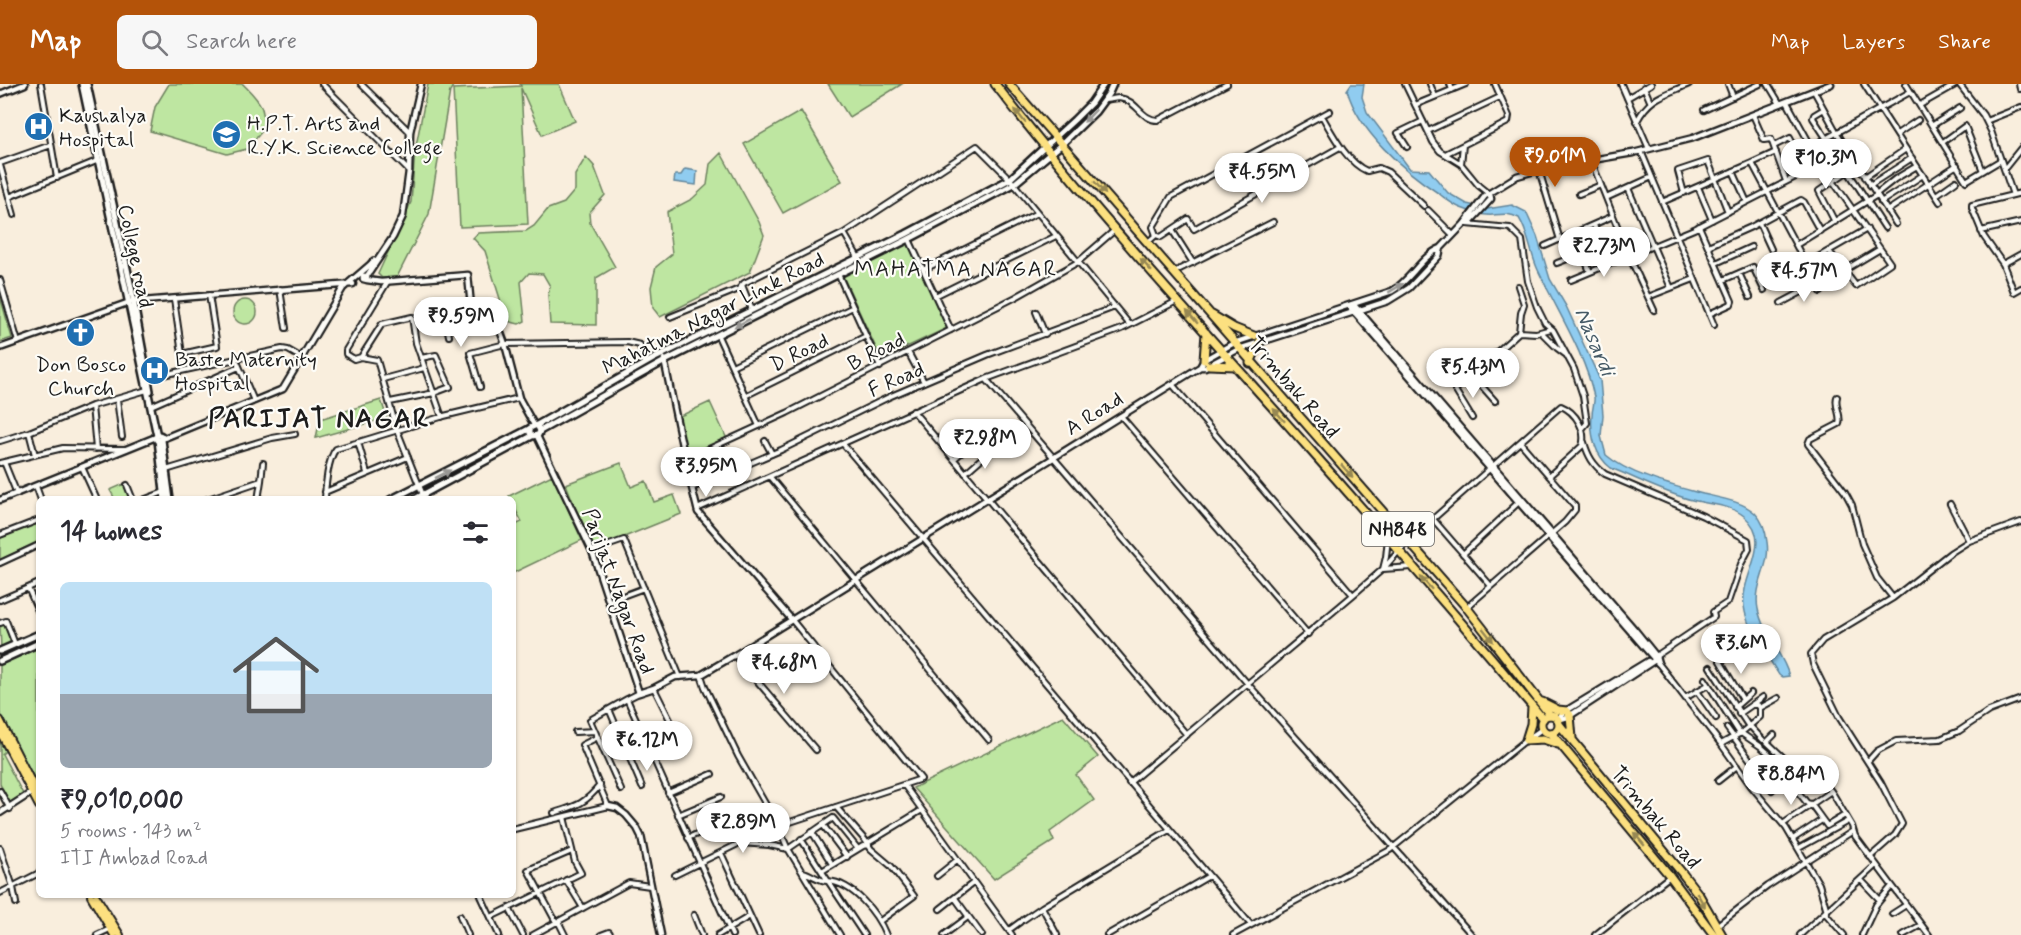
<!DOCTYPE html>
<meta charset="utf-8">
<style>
:root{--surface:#fff;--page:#f7f7f7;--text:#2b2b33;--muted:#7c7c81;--accent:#b45309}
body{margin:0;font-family:Mynerve,sans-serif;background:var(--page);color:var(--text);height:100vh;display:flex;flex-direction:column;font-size:22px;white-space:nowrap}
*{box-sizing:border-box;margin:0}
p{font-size:20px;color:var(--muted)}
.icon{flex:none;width:33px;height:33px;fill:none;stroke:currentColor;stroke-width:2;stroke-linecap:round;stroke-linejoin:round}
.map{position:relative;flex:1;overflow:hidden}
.side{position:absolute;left:36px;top:412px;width:480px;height:402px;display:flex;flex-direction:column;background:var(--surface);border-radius:9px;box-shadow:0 2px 4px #0004}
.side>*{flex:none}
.price{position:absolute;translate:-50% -51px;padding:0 14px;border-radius:21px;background:#fff;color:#222;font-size:20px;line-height:39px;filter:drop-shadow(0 2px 3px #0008)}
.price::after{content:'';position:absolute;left:50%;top:36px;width:18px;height:14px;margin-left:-9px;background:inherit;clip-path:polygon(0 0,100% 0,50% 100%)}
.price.on{background:var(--accent);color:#fff}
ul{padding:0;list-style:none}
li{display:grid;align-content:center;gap:12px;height:318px;padding:0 24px}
li span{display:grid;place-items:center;height:186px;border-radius:9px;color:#555}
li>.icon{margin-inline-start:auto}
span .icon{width:108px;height:108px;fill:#fffc;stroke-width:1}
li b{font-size:26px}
h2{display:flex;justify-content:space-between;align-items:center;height:72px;padding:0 24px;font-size:26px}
header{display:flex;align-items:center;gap:36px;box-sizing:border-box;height:84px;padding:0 30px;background:var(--accent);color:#fff}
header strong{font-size:28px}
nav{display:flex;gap:33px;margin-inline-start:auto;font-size:21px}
.search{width:420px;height:54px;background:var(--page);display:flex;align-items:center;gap:15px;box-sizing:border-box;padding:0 21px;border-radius:9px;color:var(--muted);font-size:22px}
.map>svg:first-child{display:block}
.green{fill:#bee6a1;stroke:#6d815e;stroke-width:1.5}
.water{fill:#90ccf0;stroke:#62869b;stroke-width:1.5}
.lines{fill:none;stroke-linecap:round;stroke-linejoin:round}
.minor-casing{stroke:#1c1c1c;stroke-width:8}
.tertiary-casing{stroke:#1c1c1c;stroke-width:9}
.secondary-casing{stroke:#1c1c1c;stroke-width:10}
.primary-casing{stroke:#1c1c1c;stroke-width:10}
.trunk-casing{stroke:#1c1c1c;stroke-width:11}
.minor{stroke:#fdfcf7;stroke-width:4}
.tertiary{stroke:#fdfcf7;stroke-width:4.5}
.secondary{stroke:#fdfcf7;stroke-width:5}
.primary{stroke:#fce080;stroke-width:6}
.trunk{stroke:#fce080;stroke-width:7}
.oneway{fill:#978853}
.oneway2{fill:#989794}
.labels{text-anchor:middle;stroke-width:4.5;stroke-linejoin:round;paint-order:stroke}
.shield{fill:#fdfcf7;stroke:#605f5e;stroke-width:1.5}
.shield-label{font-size:20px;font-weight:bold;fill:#1c1c1c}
.poi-label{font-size:21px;fill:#1c1c1c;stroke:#fdfcf7;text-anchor:start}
.street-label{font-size:21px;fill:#1c1c1c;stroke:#fdfcf7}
.neighbourhood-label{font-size:22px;letter-spacing:1.5px;fill:#1c1c1c;stroke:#fdfcf7}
.water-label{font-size:22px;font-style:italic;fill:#455a66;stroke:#fdfcf7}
.district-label{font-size:27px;font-weight:bold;letter-spacing:1.5px;fill:#1c1c1c;stroke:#fdfcf7}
</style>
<header>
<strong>Map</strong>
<div class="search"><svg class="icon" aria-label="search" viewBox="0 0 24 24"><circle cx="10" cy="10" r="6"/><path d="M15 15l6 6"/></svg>Search here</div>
<nav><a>Map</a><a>Layers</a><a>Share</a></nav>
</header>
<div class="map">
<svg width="2021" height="851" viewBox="0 0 2021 851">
<rect width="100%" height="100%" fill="#f9eedd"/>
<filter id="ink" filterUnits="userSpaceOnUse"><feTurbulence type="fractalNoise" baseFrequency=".0167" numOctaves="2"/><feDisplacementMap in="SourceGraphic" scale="12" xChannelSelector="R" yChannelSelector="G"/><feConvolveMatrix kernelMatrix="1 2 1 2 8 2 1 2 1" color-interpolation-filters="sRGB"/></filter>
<g filter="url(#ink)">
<path class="green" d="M169,0H243C259,17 266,22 263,46L247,65L227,70L150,47L155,23Z
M428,0H454L450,7L429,130L397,193L382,194L378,190L411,118L415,67Z
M520,0H559L575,37L542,51L521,4L528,140L460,143L453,5L521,2Z
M828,0H902L849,33Z
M801,27L842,97L783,129L744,60Z
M721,69L759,138L764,151L750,188L660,233L653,224L651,203L656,183L672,170L667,128L692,115L707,101L710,80Z
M586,73L594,82L605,111L589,129L590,139L615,183L596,194V241L550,240L548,211L550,202L543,190L529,189L521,198L525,237L519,240L507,237L485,167L473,154L478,149L526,147L534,142L548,125L564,119L575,106V91Z
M908,159L947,244L881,275L843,192Z
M0,212L12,254L0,258Z
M233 228a12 12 0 1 1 24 0a12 12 0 1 1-24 0Z
M381,316L387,334L316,354L320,335Z
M710,318L727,355L686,372L678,333Z
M621,379L631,403L646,397L654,418L674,411L681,430L592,466L566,400Z
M552,391L582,456L513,489V442L522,438L513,421V416L510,415L509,412Z
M124,400L131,415H115L110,406Z
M39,439V457L0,476V453Z
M4,541L12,559L1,564L0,543Z
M39,564V703H38L0,629V581Z
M1063,632L1098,673L1076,691L1094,716L1050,748L1054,757L994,795L913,704Z
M0,658L5,667L2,670L24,712L11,720L0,700Z"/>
<path class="water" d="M1351,0H1364L1362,13L1367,28L1410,85L1429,86L1448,109L1467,120L1487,125L1512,121L1526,128L1537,152L1550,195L1566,222L1600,296L1603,331L1601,352L1606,371C1629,391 1674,402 1703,410C1720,414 1742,417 1755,429C1762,436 1766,448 1767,458C1771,482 1753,501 1758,525C1763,550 1784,571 1789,592L1782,593L1779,591C1767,570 1747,547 1744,522C1740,490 1775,458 1744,432C1729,420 1711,421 1692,416C1665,409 1638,395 1611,384C1595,372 1590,351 1592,331C1592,325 1595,318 1594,313C1586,271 1556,225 1538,186C1530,169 1529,150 1519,134C1509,129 1504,130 1493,131C1482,132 1471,128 1461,124C1453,121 1445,114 1438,109C1403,86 1359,48 1347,6Z
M685,85L697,87L696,101L674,98L675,91H681Z"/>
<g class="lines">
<defs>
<path id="minor" d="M41,0L57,94
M322,0L409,87
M361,0L410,48
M1405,0L1433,58L1440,67L1461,80L1479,102L1489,110
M1430,0L1435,12
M1450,0L1452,6
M1621,0L1649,65
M1728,0L1733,13
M1768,0L1780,20
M1864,0L1940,118
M1906,0L1966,97L2001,76
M1959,0L1983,31L1991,47L2013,111
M2019,0L2020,5
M1644,3L1650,17
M1814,7L1837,49L1896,140
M1627,14L1651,0
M1104,16C1109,16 1115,14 1119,14C1137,16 1141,36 1158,36L1227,0
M1787,18L1821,80L1890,179L1856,202L1829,167
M1415,21L1466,0
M1920,21L1957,0
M1824,25L1814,31L1813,34L1885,144
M1704,26L1760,0
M1753,31L1764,56L1771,55L1786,97
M1322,32C1332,49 1347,79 1367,87L1379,84L1388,88L1424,122
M1637,37C1650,12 1665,11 1689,0
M1986,37L2021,23
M1933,41L1960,24
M1428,47L1500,13
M1897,50L1918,36
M1943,58L1965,42L1983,87
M1774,62L1790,54L1807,87
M1407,63L1398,49L1423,37
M1811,63L1910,8
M1641,67L1714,241
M1447,69L1463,61
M1591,76L1629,172L1654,226
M0,79L51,61
M1752,79L1776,68
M1461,80L1463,61L1508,38L1509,32L1495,0
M0,81L14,131
M2005,84L2021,64
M1539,86L1560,156
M1733,87L1747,118
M1865,93L1906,65
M1870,101L1912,74
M1698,103L1712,136
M1628,104L1671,204
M1684,109L1678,87L1708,77L1728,128
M2021,109L1972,121V124L1984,153L2003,180L2021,170
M1579,110L1601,101
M1876,110L1895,95L1917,82
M1936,111L1956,97
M9,113L99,76
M1606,114L1652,93
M1662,118L1752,79L1821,208
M1881,118L1923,91
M1428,126L1453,151
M1887,127L1957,81
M1835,138L1819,107L1857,81
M1759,139L1771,165
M1467,140L1510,144L1522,156L1528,197L1537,223L1545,239L1553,246L1574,285L1583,312L1587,339L1582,345
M1594,141L1609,180
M1699,142L1732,217L1731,220L1709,230
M1172,146L1193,179
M1981,147L2021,138
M844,149L859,175
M1575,149L1590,188
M1156,151L1153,143L1171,113L1330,27
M909,155L951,246
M1148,158L1156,151L1161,153L1188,135L1194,145L1340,63
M1796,161L1877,111
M1545,162L1613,132
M1708,162L1751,143L1801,116L1804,118L1820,147
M1557,179L1583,169
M1716,179L1751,163
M1806,180L1867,145
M2003,180L2014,208L2021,204
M923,186L1037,129
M1845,186L1880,165
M1174,188L1273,138
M1739,189L1750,213
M838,190L880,283
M0,196L18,258
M1571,196L1694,145L1821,80
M1723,196L1753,183L1764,206
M388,197L346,266V270L354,275L361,273L382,240L412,233L416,259L442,333
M742,201L752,226
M280,205L286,244
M935,212L1056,152
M1648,213L1694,195
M174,215L182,270L217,262L209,211
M1781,219L1817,200
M442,225L446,237
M1036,228L1045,250
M670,233L739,205L744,199L844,149L977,62L1010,95L1130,241
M1519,248L1536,249L1551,245
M1541,248L1557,264L1565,270
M449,252L446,237L472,233
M718,252L759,342
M908,268L924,298
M361,273L377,276L397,346L425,416
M236,275L254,317
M732,282L853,223
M1471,290L1495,317
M149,294L282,265L288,266L302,274
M383,295L424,284
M986,295L1247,599L1472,851
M1172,300L1353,511
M480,303L470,269L505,260L627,258L640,261L644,280
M745,312L866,252
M1837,313C1834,322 1842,331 1839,340L1810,355L1808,360L1845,408L1852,421L1862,460L1877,494L1893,514L1823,556L1811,570L1813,580L1839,633L1881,699L1902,740L1895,751L1870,773
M117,315L122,353
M390,318L434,309L450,303L436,271L421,274
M153,321L239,283
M92,322L96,365
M913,327L1187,651
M1121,332L1308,550
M1472,334L1455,306L1519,248L1521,229L1524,220L1518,202
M29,348L35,371
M0,357L29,348L92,322L147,306
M765,357L772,370
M358,358L367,389
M1520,358L1561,322C1576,328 1587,347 1582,362L1549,392
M1584,358C1588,372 1593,381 1605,390L1703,432L1748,456L1749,465L1741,480L1728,518L1713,528L1714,533L1656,572
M843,360L1251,841
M954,375L979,353
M685,376L787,329L1016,213L1078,178L1115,146
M4,378L17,410
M0,379L63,364L126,365
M82,383L97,416
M166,386L272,354L295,350
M965,389L990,367
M770,393L989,656
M127,401L133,416
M36,402L41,416
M692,404L781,366L891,312L987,271L1115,223
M325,408L408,373
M143,416L164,408
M205,416L261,397L263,379
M258,416L261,397
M325,416C325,403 328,374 336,365L444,332L519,314
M697,425L986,295L1122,245L1177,217
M1433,435L1491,502
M1402,447L1418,446
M0,451L39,436
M1388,454L1386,473L1383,485L1412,483
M1969,457L2021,438
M1417,465V457L1422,447
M592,467L624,456L680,593
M1463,470L1520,417
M0,479L39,461
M28,504L39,499
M1893,514L1950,469L1969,457L1950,420
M0,516L28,504L39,529
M609,517L644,504
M0,539L6,537L15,560
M735,571L816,666
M1658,579L1721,660L1751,702L1786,744L1819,800L1827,827
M1710,583L1749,643
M701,591L705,603L738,672L778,742L787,763L840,851
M1705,595L1740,650
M654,604L682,660
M1697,607L1716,634
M639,609L627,615L732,851
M1685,614L1708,601
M1743,616L1720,577L1749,561
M1752,621H1758L1760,624L1778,614
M1735,623L1751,609
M609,625L642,703
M1739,630L1763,613
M1750,642L1763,656
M1727,644L1772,706
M575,648L595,647
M1741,649L1760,662L1779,678L1818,690L1833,710L1852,742L1855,752L1929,851
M1774,651L1767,658L1787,677V680
M598,653L582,661L608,722
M1721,660L1741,649L1760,633V624
M1868,677L1877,667L1896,657L1940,655L1959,647L1989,627L2021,615
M1780,678L1786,693L1807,719L1811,720L1827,742L1845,731
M1756,683L1769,670
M1718,697L1737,682
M1129,699L1353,511L1383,485L1408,457L1520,358L1575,422V426L1565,438L1467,523
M904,701L1012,851
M621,706L590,636L627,615
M0,707L10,725
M668,709L712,690
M836,723L865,756L871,765L891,782L914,812L880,837
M554,729C576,722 585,720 600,701
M678,731L721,713
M1783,740L1831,707
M823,741L847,773
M778,742L921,695L792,536
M812,748L832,780
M688,754L728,736
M801,755L828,797C853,799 877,829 886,851
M1793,755L1822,736
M0,764L13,803L16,819
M1799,764L1848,737
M721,769L759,851
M822,787L863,762L869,761L868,759L922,726
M803,788C811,790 821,798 828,797L864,851
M675,791L740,759L769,761L788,765L833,734L858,765
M937,792L957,776
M566,796L583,824
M1861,796L1880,816
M0,809L39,789
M481,812L499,851
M955,814L982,851
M1042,823L1057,851
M509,824L523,851
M940,825L973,799
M1825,829L1844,851
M1892,830L1906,821
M694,831L702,851
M460,832L468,851
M491,833L581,789L575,778L564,733
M1023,836L1042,823L1169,746
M558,837L565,851
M556,838L528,786L572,767
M1716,842L1768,802L1853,747
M1009,846L1020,838
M97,851L110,845
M533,851L629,799L650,802
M601,851L609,848L611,851
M718,851L750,832
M944,851L968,833
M1107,851L1209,792
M1233,851L1390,766L1526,656L1542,645
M1595,851L1670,792
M1800,851L1876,781
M1862,851L1876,821L1892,802
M1903,851L1921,841"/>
<path id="tertiary" d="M0,10L25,0
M1464,140L1470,138L1491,115L1490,110
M367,192V196L363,195V192H367L393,153L403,132L409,87L410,48L421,0
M367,196L381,198L468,191L472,233L494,230L505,260L519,314L534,341
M1354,221L1635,546L1656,572L1658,579
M1349,222L1658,579
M0,264L130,218L353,200
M664,275L685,376L698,428L792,536
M1200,283L1204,276L1234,259L1392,207C1411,196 1421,172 1441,164
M537,352L592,467L639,609L654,604L675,593L701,591L735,571L1200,283H1205L1239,265L1388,217L1409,204L1439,172L1441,164L1464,140L1485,112L1517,92L1545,84L1633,69L1693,54L1831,0
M162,355L283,305L343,204L372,179
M0,416L156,353
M1557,636L1568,633L1655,576
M1557,636L1564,628L1648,577
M0,729L31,709
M513,745L608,722L617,724L626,731L637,744L641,752L661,851"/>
<path id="secondary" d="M82,0L157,352
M87,0L131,203L150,307
M372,179L374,177
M537,341L653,275L906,150L1010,95L1074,36L1091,19L1104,0
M540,347L665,277L909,155L1014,100L1062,60L1095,28L1109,9L1113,0
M156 354a3 3 0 1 1 6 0a3 3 0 1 1-6 0Z
M158,356L165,416
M162,356L170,416
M390,416L529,345
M413,416L532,352L538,351L540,347L537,341L530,344V349L532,352
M0,567L39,550
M0,577L39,559"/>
<path id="primary" d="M0,636L39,713
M0,648L39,722
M91,812L114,851
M96,812L120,851"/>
<path id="trunk" d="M995,0C1092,125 1200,242 1305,360C1386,451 1465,542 1543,635
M1009,0L1467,524L1550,631
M1212,231L1234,244L1254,252
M1204,276L1206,249
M1250,279L1260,257
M1209,281L1235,282
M1542,618L1558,626L1567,627L1570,631L1572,654
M1532,623L1531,640L1526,656L1543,655L1558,660
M1541 640a9 9 0 1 1 18 0a9 9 0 1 1-18 0Z
M1559,640L1682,789L1699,811L1722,851
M1551,649L1670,792L1714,851"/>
</defs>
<use href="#minor" class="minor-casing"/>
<use href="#tertiary" class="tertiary-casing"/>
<use href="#secondary" class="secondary-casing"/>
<use href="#primary" class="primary-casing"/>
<use href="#trunk" class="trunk-casing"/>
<use href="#minor" class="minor"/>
<use href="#tertiary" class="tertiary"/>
<use href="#secondary" class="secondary"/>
<use href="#primary" class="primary"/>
<use href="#trunk" class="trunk"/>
</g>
<defs><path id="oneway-solid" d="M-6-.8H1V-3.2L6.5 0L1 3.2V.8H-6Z" transform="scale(1.5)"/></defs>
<g class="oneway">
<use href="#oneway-solid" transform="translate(1020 32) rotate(-128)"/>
<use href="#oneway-solid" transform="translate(1100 104) rotate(49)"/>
<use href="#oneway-solid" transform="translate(1146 181) rotate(-131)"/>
<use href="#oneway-solid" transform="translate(1192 233) rotate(-131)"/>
<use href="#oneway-solid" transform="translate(1279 331) rotate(-132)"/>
<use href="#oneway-solid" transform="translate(1347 387) rotate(48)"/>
<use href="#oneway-solid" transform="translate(1426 499) rotate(-132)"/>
<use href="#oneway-solid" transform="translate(1488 551) rotate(52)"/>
<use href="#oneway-solid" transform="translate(1639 755) rotate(-130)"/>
<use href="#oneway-solid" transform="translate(1701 816) rotate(60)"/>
</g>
<g class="oneway2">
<use href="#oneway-solid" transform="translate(1090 32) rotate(134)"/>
<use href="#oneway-solid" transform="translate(1396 204) rotate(-31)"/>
<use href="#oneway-solid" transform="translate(742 239) rotate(153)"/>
<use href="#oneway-solid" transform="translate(443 390) rotate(-27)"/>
</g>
</g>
<defs>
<symbol id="hospital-disc" viewBox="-11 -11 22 22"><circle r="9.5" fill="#1f6fb2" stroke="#fdfcf7"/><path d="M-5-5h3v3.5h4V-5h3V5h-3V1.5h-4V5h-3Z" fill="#fff"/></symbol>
<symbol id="university-disc" viewBox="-11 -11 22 22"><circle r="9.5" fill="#1f6fb2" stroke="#fdfcf7"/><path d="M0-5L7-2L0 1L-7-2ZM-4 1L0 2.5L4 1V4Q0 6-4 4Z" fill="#fff"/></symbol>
<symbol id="church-disc" viewBox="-11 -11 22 22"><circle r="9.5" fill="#1f6fb2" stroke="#fdfcf7"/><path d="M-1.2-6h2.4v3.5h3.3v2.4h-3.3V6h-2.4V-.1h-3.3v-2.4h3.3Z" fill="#fff"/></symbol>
</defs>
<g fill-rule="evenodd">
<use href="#hospital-disc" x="22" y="26" width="33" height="33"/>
<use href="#university-disc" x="210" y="34" width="33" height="33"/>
<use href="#church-disc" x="64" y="232" width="33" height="33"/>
<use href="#hospital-disc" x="138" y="270" width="33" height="33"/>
</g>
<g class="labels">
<rect class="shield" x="1362" y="428" width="72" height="34" rx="4.5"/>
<g class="shield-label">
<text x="1398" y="452">NH848</text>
</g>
<g class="poi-label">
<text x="59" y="38">Kaushalya<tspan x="59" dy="24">Hospital</tspan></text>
<text x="247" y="46">H.P.T. Arts and<tspan x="247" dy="24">R.Y.K. Science College</tspan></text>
<text x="175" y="282">Baste Maternity<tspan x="175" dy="24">Hospital</tspan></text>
<text x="81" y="287" text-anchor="middle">Don Bosco<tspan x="81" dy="24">Church</tspan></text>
</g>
<g class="street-label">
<text transform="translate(136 172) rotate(78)" y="7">College road</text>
<text transform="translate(713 229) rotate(-27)" y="7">Mahatma Nagar Link Road</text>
<text transform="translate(876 267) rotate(-27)" y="7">B Road</text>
<text transform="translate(799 268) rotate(-26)" y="7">D Road</text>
<text transform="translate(896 295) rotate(-24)" y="7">F Road</text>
<text transform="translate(1294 303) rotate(49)" y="7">Trimbak Road</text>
<text transform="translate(1094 329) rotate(-32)" y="7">A Road</text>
<text transform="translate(619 507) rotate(70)" y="7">Parijat Nagar Road</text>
<text transform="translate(1656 733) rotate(50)" y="7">Trimbak Road</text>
</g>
<g class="neighbourhood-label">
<text x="956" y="192">MAHATMA NAGAR</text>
</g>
<g class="water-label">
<text transform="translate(1596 257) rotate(67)" y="8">Nasardi</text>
</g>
<g class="district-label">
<text x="319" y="343">PARIJAT NAGAR</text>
</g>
</g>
</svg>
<b class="price on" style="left:1555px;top:104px">₹9.01M</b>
<b class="price" style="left:1826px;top:106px">₹10.3M</b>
<b class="price" style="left:1262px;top:120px">₹4.55M</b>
<b class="price" style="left:1604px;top:194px">₹2.73M</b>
<b class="price" style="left:1804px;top:219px">₹4.57M</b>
<b class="price" style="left:461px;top:264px">₹9.59M</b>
<b class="price" style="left:1473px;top:315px">₹5.43M</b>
<b class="price" style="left:985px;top:386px">₹2.98M</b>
<b class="price" style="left:706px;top:414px">₹3.95M</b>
<b class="price" style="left:1741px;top:591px">₹3.6M</b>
<b class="price" style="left:784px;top:611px">₹4.68M</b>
<b class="price" style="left:647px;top:688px">₹6.12M</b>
<b class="price" style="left:1791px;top:722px">₹8.84M</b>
<b class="price" style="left:743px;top:770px">₹2.89M</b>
<section class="side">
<h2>14 homes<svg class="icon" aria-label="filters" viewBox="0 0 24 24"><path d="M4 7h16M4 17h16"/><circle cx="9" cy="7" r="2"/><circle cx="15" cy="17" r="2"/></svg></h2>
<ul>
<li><span style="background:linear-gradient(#bfe0f5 60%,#9aa5b1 0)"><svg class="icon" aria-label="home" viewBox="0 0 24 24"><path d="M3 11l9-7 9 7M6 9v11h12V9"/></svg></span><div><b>₹9,010,000</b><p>5 rooms · 143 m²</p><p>ITI Ambad Road</p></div></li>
</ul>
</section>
</div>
